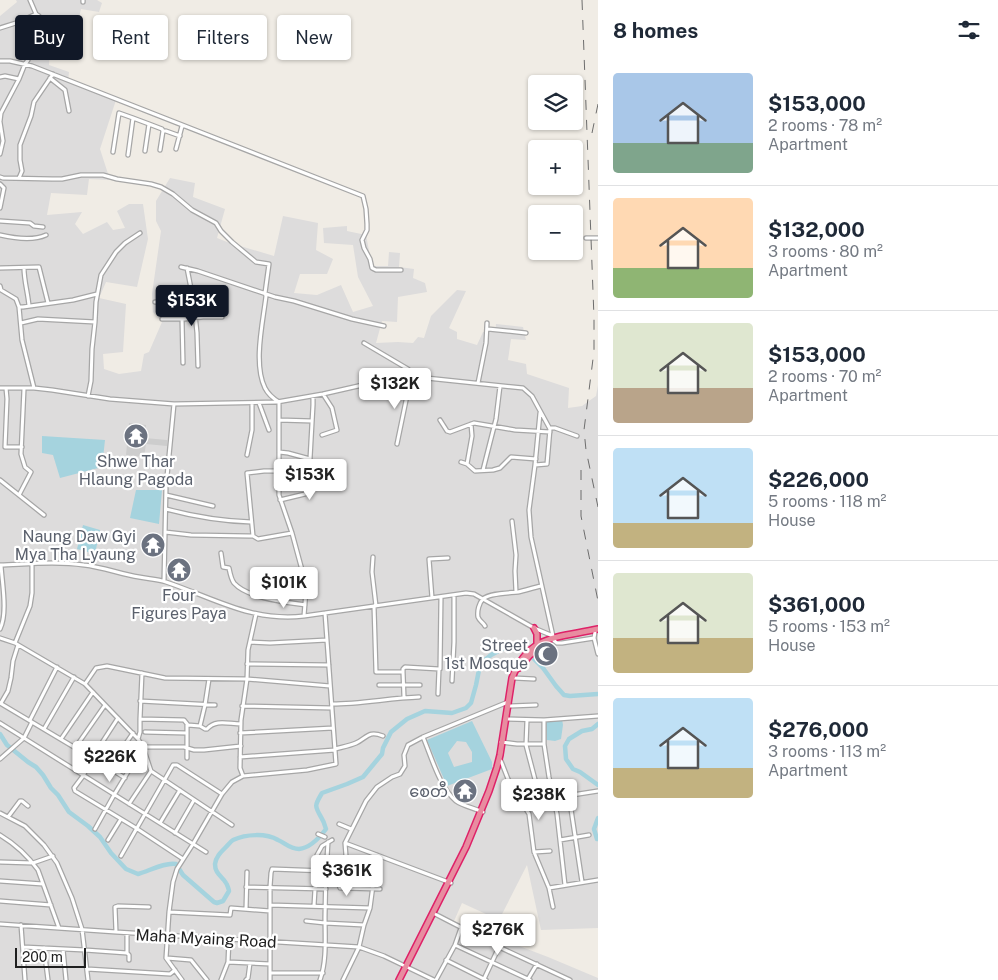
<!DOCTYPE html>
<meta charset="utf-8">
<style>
:root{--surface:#fff;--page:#f2f2f3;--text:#1f2937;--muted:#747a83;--line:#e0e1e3;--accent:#111827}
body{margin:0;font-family:"Public Sans","Noto Sans Myanmar",sans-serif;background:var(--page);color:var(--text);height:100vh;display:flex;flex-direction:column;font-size:19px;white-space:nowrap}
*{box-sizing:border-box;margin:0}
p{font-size:16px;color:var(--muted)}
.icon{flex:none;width:28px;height:28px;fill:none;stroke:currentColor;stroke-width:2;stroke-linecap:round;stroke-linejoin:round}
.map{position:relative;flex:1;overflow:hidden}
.side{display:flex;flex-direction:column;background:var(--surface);width:400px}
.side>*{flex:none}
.banner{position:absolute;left:15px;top:15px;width:475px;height:45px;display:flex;gap:10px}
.fabs{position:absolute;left:528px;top:75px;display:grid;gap:10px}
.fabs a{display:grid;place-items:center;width:55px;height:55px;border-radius:5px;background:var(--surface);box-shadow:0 1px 4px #0004;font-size:25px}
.scale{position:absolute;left:15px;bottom:12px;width:71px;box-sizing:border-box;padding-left:5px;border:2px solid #1f1f1f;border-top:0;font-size:14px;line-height:18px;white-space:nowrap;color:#1f1f1f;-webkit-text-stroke:4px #fff;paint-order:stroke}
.price{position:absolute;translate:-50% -42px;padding:0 11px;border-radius:5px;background:#fff;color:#222;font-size:16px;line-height:32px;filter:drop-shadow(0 1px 2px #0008)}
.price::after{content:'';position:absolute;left:50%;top:30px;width:15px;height:11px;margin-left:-8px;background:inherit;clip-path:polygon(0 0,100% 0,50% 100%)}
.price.selected{background:var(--accent);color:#fff}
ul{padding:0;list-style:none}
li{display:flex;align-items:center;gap:15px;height:125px;padding:0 15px}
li+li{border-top:1px solid var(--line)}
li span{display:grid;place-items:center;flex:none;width:140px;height:100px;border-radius:5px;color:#555}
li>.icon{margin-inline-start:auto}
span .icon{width:60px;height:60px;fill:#fffc;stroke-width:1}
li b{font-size:21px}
h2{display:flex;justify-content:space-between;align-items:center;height:60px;padding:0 15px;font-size:21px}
.chip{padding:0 18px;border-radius:5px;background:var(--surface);box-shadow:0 1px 4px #0004;font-size:18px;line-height:45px}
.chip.selected{background:var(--accent);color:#fff}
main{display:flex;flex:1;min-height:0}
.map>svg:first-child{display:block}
.residential{fill:#dddcdc}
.religious{fill:#cdcdcd}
.water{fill:#a5d3de;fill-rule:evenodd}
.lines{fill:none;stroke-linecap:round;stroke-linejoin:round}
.river{stroke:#a5d3de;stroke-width:4.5}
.minor-casing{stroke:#a6a6a6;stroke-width:5.5}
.highway-casing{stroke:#de2268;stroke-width:8}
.minor{stroke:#fff;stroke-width:3}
.highway{stroke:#e88ca0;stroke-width:5}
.rail{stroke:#6d6d6d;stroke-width:1;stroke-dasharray:10 10;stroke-linecap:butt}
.labels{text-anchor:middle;stroke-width:4.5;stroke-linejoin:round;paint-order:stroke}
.worship-label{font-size:16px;fill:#5b616d;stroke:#fff;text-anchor:end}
.street-label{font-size:16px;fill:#1f1f1f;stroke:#fff}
</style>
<main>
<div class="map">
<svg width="598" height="980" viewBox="0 0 598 980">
<rect width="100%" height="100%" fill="#f0ece5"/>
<path class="residential" d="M16,0H97L102,3L99,12L81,9L77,26L58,21L50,47L49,65L69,72L68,81L116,100L100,149L110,180L89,179L87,195L51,193L47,215L82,212L75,224L83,234L107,222L113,230L125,228L117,211L129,204H143L148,239L137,287L106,282L99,298L126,304L123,352L103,354L104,369L119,374L141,371L144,354L149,352L162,322L153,312L152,294L161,231L156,221V201L170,178L195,183L193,197L225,209L217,238L227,242L274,256L283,216L318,223L316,250L333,259L327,274H300L294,293L317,295L341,285L353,312L373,306L358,277L353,245L324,243L323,228L347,226V231L366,235L372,266H388L389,252L400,253L399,267L414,269L413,278L425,283L427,292L398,297L397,322L382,321L376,343L398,342L413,343L418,337L424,338L431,316L457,290L466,291L449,328L457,332V339L477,345L483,332H495L496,324L523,327L526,340L511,339L508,360L526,364L527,374L569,388L568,408L582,406L596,396L598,385V928L541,930L527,865L499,920L462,903L454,921L548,957L598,978V980H0V16L17,2Z"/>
<path class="religious" d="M129,423L146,425L145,438L167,440V446L146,444L144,457L126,455Z"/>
<path class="water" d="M42,436L105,440L102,467L60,478L53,455L42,453Z
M136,490H162L159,524L130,518Z
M83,525L100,530L95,554L77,549Z
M562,719L563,725L561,739L555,741L547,740L546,720Z
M472,721L492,762V769L447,786L427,740ZM457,741L466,742L472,752V762L454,767L448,753Z"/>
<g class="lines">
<path class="river" d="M598,724L592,729L582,731L569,739L565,746L566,759L573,769L580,772L598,785
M0,734L7,745L28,762L36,767L43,775L51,788L58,795L69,812L88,826L100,837L111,853L126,869L138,874C149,871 165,862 176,864L183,875L214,902L217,903L223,901L229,891C229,890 227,884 226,883C222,876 215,874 215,864C216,857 220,853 225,848C228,845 230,842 233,840C246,834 266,833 278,840C285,843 290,849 299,849C310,848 320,837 326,829C325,825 323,820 321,817C314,805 315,805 322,793L347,784L363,777L382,754L383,748L391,732L407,719L425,711L452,713L466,708L471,703L476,685L479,670L485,660L491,655L506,647L514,645L522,647L543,668L556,686L564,695L570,696L598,694
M598,818L594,829L597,839H598"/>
<defs>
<path id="minor" d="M83,2V0
M0,28L19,22L36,14L30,0
M0,61H10L32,66L363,196L366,209L367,224V230L362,240L364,248L370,259L372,268L376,270H401
M0,77L5,76L19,79
M50,78L65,90L69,111
M0,121L1,113L19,79L25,64L28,60L31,45L45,31L39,16L36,14
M0,122L3,141L0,154
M176,149L182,126
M160,150L163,131H166L180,136
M145,151L149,124L162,129L163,131
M113,152L119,113L133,118
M128,155L133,118L149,124
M0,177L3,178L52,179H62L81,175H103L117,179L151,184L161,187L173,194L192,210L216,223L221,231L232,242L256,262L269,264L265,293L266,296C263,322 253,364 265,388C268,394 274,399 279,402V495L292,533L305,581L306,591L304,616
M19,178L22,171L20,160V145L31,116L34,102L53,74
M0,184L4,188L0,208
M0,221L30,223L34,226L43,227
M0,235C13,238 33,241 46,235
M586,238H598
M181,267L198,271L275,297L294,301L352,319L384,326
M0,268L39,267L48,303
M24,268C24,281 28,293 29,306
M187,268L194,304L197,333L198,366
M0,286L1,290L16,299L19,307L22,340L34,388
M155,302H174L193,300
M19,307H23L73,300L97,294
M162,319H185L203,317H222
M182,319L183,363
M21,323L38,319L95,322
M488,329L526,333
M364,343L408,369L415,377
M478,383L486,343L487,323
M0,388H34L52,390L110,399L174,404L166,487L164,581
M6,388L7,399L5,447H22
M88,396L91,381L92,349L95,322L96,302L101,275L116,252L125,243L140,233
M259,403L269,430
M174,404L277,402L323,394L367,384L417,377L523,388L532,396L550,429L547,464L535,465L529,510L531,537L553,636
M279,420L312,421
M440,420L447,431L450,432L474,423L515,430L550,432
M550,428H555L577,436
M322,435L337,430L332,408L323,394
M397,444L409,386V378
M279,452L288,453L310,459L313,405V396
M247,455L252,430V403
M461,462L467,464L475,471L493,470L500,468L511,457L536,459
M467,464L472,436L471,424
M535,465L540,413
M483,470L496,419L500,386
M0,480L44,515
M19,495L31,472L25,467L21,454L24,389
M166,495L213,506
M280,500L305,494L307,488L334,486
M166,509C196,517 220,521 251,522
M512,521L516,555L515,571L516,592
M165,532L191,535L249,536H253L258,539L292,533
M253,536L247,473L264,471H294L330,468
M221,553L223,567L229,568C230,573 231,579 234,583C247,598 285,602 305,605
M373,557L372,572L376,606
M0,565C28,564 56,561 84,565C102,567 121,574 139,577C148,579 157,579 166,582C214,598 251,622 304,616L466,593L474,594L534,628L553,636
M432,598L429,559L448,558
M374,606L376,672H403V669L405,667L439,669H440L441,597
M485,626C483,622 480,622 478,617C477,611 479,603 483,599C489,593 510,593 518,592C526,590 533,588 541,586
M0,629C8,613 2,583 1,565
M595,632L594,638L598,654
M0,638L15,643L85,684
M552,639L557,643H562L594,638
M250,642L270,643L327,640
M15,643L30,606L32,593V564
M247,664L329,665
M403,672L404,697
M142,673L140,719L184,720L188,725L200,726L205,729H207C216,719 228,724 241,724
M514,678L534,679
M452,681L454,642V595
M379,685H420
M438,694L439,669
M140,701L215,705
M0,703L109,768L133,733
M1,703L8,691L11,678L13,661L18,645
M332,704C361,704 390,698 419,697
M242,706L332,708
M510,706L536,705
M118,718L92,758L83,776L74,788L75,791L136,828L183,859
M508,719L544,720L598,716
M30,720L57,667
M527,720L526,745L538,791
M544,720V744L549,777L557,814L565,885
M0,723L24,738L32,722
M187,725V758
M200,726L205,705L209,679
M44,729L74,677
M145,732L186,733
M240,733L333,728
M423,737C431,756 440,788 456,801C463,806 474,808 483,812
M61,739L93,692
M138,739L140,732V719
M501,742L517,744H544
M75,748L105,705
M335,749C342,747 349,746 356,743C367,738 368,730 383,736
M240,757L335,750
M0,759L24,738L206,852
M501,761L508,779L529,814L534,852L549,888L598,880
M109,768L125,778
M243,776L240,768L241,720L247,679L248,650L256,614
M569,796L582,882
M553,798L598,791
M129,804L151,771
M0,813L25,826L44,845L57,863L72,898L82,929L88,980
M8,817L20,801H22L28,806
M160,823L180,790
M339,824L351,829
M232,825L151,771L143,747L138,739L85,684L96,668L107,666L165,678L247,679L330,686
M95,829L114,795L143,747H184L194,750H204L241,746
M175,833L194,800
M318,834L325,837
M0,835C15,844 28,856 38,870L59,928
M108,840L121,819
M560,840L589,835
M345,843L451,883
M534,852L550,851
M121,856L173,765H177L222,794
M346,856L345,843L366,801L377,787L392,777L400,774L405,766L404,755L408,745L423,737L508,702
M0,862L33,863L53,856
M340,879L339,885L340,888L380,889
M0,881L43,884
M246,887L326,889
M549,888L553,907
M0,901L51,905
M270,905L370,908
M314,906L317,855L322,846L332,840
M246,909L247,872
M169,912L230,915L231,908L270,911
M435,914L499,947L570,980
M306,921L325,923L364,925
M0,924L116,932L359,947L384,956L434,980
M21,925L25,980
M116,932L115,907L118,906L149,907
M455,945L530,980
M23,947L85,950L127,953V933
M44,948L48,980
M63,949L66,980
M127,953L129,955V960
M167,958L191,960L207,980
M446,960L486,980
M228,962L270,964
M87,969L170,974L175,970
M270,973H323
M484,979L499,947
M528,979L537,964
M182,980L166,958L169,912L173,882L177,869L193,844L222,794L232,782L243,776L307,770L336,764L325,613
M221,980L228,962L229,939
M246,980L248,978L250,963
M270,980V887L271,873L272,869L326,871
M320,980C327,961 325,937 325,917C325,892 326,867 328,842
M343,980L359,947L364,925L370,908L377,855
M436,980L455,945L461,928"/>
<path id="highway" d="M534,628L537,634V645
M519,668L530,655L544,645
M399,980L466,847L489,791L497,767L500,755L512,678C529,634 558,638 598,629"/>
</defs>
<use href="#minor" class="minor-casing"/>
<use href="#highway" class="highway-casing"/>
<use href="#minor" class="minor"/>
<use href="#highway" class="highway"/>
<path class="rail" d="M582,0L594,318V351L584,430L586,450L598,507
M592,133L598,104
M581,470V516L598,601"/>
</g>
<defs>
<symbol id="temple-disc" viewBox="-11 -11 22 22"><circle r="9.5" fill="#6b7280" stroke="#fff"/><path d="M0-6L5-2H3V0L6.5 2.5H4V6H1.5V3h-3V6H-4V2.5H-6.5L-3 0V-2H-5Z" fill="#fff"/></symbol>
<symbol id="mosque-disc" viewBox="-11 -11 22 22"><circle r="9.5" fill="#6b7280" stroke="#fff"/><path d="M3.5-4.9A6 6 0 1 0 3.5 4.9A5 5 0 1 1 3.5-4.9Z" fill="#fff"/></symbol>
</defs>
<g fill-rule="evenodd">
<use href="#temple-disc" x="122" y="422" width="28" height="28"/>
<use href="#temple-disc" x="139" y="531" width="28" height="28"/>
<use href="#temple-disc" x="165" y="556" width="28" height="28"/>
<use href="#mosque-disc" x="532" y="640" width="28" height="28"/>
<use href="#temple-disc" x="451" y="777" width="28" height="28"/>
</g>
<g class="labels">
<g class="worship-label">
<text x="136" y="467" text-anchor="middle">Shwe Thar<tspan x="136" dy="18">Hlaung Pagoda</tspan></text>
<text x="136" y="542">Naung Daw Gyi<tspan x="136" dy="18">Mya Tha Lyaung</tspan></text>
<text x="179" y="601" text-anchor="middle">Four<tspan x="179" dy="18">Figures Paya</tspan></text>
<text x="528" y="651">Street<tspan x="528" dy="18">1st Mosque</tspan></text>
<text x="448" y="797">စေတီ</text>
</g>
<g class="street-label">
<text transform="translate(206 938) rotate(3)" y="6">Maha Myaing Road</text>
</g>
</g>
</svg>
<div class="fabs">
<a><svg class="icon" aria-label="layers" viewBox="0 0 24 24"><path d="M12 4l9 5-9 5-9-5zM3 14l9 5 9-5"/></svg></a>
<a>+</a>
<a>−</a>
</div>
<div class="scale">200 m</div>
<b class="price selected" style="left:192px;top:327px">$153K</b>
<b class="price" style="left:395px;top:410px">$132K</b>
<b class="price" style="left:310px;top:501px">$153K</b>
<b class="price" style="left:284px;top:609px">$101K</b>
<b class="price" style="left:110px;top:783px">$226K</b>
<b class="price" style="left:539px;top:821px">$238K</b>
<b class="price" style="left:347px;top:897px">$361K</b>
<b class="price" style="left:498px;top:956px">$276K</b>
<div class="banner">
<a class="chip selected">Buy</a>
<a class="chip">Rent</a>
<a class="chip">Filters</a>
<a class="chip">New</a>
</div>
</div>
<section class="side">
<h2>8 homes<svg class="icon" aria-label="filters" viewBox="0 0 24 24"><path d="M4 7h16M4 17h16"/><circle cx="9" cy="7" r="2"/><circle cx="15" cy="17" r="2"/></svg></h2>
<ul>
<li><span style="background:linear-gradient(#a9c7e8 70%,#7fa58c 0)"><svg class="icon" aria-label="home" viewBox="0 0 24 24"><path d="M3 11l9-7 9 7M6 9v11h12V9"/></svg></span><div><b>$153,000</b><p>2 rooms · 78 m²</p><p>Apartment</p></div></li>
<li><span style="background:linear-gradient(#ffd9b3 70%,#8fb573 0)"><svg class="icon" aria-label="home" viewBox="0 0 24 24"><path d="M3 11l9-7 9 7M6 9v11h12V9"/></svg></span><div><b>$132,000</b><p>3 rooms · 80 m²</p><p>Apartment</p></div></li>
<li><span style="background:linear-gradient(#dfe7d0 65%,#b9a48a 0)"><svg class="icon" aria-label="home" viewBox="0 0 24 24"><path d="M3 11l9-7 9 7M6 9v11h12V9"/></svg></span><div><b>$153,000</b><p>2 rooms · 70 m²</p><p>Apartment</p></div></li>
<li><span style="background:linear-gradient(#bfe0f5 75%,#c2b280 0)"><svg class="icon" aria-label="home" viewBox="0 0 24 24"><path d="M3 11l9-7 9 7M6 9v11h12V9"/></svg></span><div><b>$226,000</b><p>5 rooms · 118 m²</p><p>House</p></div></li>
<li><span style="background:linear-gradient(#dfe7d0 65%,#c2b280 0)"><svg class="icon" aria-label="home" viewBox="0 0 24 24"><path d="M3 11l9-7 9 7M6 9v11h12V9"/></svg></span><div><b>$361,000</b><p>5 rooms · 153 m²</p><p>House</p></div></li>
<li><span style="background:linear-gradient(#bfe0f5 70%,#c2b280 0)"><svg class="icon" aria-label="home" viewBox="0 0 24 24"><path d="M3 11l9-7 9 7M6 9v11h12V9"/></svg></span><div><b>$276,000</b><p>3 rooms · 113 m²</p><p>Apartment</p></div></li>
</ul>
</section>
</main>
